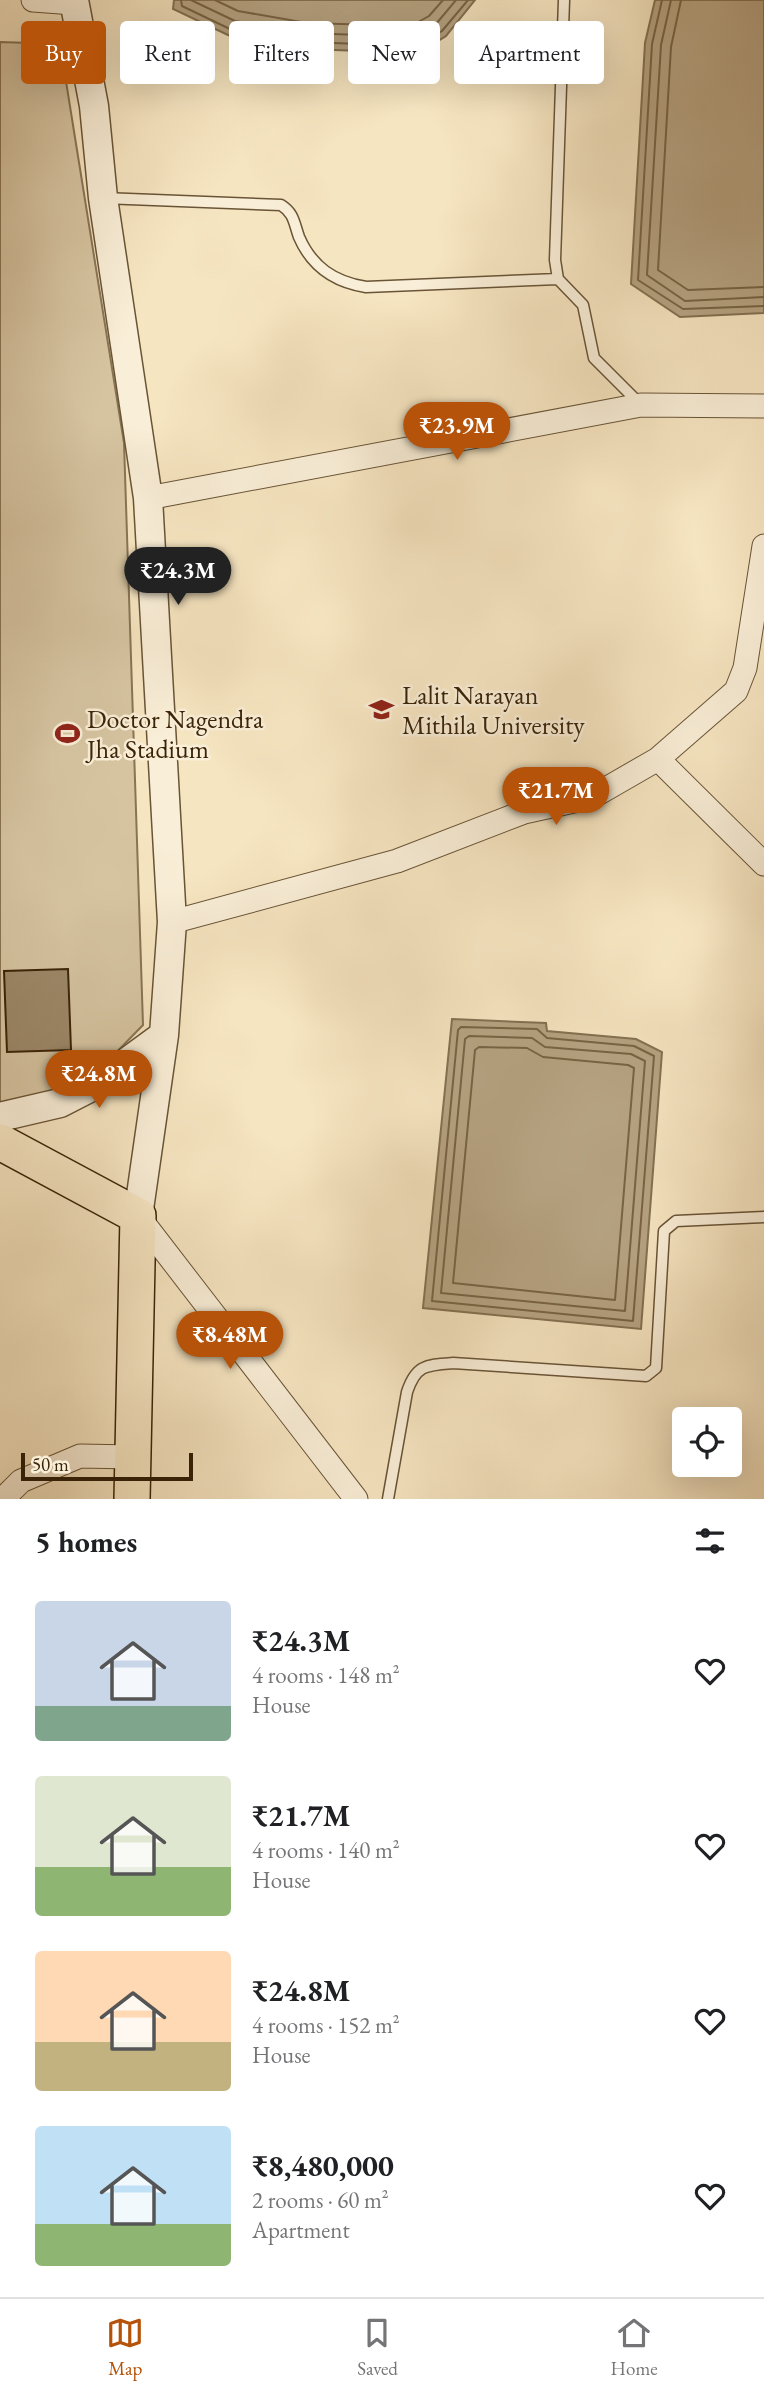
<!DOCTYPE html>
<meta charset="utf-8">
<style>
:root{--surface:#fff;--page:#f6f6f6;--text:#202124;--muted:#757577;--line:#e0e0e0;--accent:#b45309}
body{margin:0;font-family:"EB Garamond",serif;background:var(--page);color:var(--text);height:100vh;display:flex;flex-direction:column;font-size:26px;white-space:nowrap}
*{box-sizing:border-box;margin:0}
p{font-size:23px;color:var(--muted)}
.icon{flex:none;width:38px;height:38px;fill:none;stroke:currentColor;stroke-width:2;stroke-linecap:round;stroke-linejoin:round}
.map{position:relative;height:1499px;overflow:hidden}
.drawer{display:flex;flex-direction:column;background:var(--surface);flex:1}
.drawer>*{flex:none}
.hud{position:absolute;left:21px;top:21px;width:723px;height:63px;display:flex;gap:14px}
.buttons{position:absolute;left:672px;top:1407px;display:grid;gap:14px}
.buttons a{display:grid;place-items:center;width:70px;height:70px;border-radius:7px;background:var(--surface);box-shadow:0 7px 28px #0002;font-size:35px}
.scale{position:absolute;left:21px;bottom:18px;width:172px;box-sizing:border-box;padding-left:7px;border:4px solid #3a2307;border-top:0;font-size:19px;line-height:24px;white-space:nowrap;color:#3a2307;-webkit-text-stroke:5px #f9eed7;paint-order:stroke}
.price{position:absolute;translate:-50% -60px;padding:0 16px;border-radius:24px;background:var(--accent);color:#fff;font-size:23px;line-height:46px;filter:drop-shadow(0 2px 4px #0008)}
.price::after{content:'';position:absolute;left:50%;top:42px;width:21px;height:16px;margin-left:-10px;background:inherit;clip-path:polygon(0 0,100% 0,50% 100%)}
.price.on{background:#222;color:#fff}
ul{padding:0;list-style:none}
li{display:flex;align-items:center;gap:21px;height:175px;padding:0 35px}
li span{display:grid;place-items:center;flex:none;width:196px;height:140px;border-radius:7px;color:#555}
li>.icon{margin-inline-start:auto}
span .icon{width:84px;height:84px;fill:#fffc;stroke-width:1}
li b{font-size:30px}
h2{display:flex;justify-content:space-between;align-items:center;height:84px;padding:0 35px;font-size:30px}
.tag{padding:0 24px;border-radius:7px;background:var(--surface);box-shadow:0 7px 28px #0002;font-size:24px;line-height:63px}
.tag.on{background:var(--accent);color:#fff}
.dock{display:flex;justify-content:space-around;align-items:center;height:98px;border-top:2px solid var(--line);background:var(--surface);font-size:19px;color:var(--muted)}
.dock a{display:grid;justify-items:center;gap:4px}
.dock .on{color:var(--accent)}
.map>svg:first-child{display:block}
.green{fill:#d6c4a1;stroke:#887454;stroke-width:2}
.water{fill:#b6a382;stroke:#847051;stroke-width:2}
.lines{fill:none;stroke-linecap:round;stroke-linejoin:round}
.shore{stroke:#786344;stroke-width:2}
.building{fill:#9c8868;stroke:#3a2307;stroke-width:2}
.service-casing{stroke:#695436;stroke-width:13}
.minor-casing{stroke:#695436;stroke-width:25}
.tertiary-casing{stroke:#695436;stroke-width:31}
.primary-casing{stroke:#3a2307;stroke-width:38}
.service{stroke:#f9eed7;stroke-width:10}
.minor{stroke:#f9eed7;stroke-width:23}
.tertiary{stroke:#f9eed7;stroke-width:28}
.primary{stroke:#f6e5c1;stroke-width:35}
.labels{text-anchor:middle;stroke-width:5;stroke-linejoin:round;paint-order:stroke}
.poi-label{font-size:26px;fill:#3a2307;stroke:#f9eed7;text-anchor:start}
</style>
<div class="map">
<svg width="764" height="1499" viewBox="0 0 764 1499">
<rect width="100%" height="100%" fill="#f6e5c1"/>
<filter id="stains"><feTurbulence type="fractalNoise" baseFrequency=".00286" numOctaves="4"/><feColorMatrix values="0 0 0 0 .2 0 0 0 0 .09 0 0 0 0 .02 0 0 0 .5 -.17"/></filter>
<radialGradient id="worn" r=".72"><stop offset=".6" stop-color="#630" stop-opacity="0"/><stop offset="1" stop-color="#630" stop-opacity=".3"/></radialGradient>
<path class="green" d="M0,42L60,44L124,443L143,1025L104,1065L76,1082L0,1110Z"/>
<path class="water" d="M174,0H475L446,36L419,53L305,49L230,36L173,9Z
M655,0H764V313L680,317L631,284L645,43Z
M452,1019L546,1023L547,1031L636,1039L662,1052L641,1329L423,1308Z"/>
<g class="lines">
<path class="shore" d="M181,0L182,6L232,30L305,42L416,46L442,31L468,0
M191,0L235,21L306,33L414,37L436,24L456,0
M215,0L238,11L307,23L411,26L429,16L443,0
M662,0L652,44L638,280L683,309L764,306
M671,0L661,45L647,275L685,301L764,297
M681,0L671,47L658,270L688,290L764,287
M461,1027L537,1029L547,1038L634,1046L654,1056L633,1321L432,1301L458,1030Z
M469,1036L532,1038L545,1047L631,1054L645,1061L625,1311L441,1293L465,1039Z
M479,1047L527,1048L543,1057L628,1065L634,1068L615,1300L453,1283L475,1050Z"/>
</g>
<path class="building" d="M68,969L71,1050L7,1052L4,971Z"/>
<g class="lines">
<defs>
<path id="service" d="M564,0L555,260L558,279L583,305L594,358L640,404
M103,198L281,205C294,213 294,223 299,237C312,267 334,282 366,287L558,279
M388,1499L407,1392C416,1365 426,1365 453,1363L646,1376L656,1368L664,1231L676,1221L764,1217"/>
<path id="minor" d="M33,0L74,3
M148,498L641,405L764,406
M658,759L764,864
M172,922L397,861L524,812L592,797L658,759L736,691L745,668L764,546
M138,1216L356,1499
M3,1499L21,1481L80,1456L133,1457"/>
<path id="tertiary" d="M74,0L94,106L103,198L148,498L172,922L164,1035L138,1216
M0,1117L60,1103L97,1084L164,1035"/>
<path id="primary" d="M0,1142L138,1216L132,1499"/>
</defs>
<use href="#service" class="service-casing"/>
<use href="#minor" class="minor-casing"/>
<use href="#tertiary" class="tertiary-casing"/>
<use href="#primary" class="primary-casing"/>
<use href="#service" class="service"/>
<use href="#minor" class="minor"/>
<use href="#tertiary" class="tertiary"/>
<use href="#primary" class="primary"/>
</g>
<defs>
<symbol id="university-bare" viewBox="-9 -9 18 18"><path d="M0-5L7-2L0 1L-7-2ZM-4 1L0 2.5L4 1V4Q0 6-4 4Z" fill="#8f2418" stroke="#f9eed7" stroke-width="2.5" paint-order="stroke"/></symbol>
<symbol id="stadium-bare" viewBox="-9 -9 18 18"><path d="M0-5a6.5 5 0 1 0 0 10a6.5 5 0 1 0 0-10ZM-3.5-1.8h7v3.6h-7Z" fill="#8f2418" stroke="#f9eed7" stroke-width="2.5" paint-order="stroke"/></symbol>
</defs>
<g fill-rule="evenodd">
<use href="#university-bare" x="364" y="692" width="35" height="35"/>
<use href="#stadium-bare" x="50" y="716" width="35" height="35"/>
</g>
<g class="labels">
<g class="poi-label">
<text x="402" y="704">Lalit Narayan<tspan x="402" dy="30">Mithila University</tspan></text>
<text x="87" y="728">Doctor Nagendra<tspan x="87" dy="30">Jha Stadium</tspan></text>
</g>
</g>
<rect width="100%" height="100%" filter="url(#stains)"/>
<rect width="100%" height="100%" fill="url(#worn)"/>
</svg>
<div class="buttons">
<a><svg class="icon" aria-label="locate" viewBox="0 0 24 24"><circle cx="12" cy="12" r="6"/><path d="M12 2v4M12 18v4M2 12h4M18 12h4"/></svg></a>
</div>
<div class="scale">50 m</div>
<b class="price" style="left:457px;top:462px">₹23.9M</b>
<b class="price on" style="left:178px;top:607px">₹24.3M</b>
<b class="price" style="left:556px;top:827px">₹21.7M</b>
<b class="price" style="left:99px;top:1110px">₹24.8M</b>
<b class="price" style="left:230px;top:1371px">₹8.48M</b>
<div class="hud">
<a class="tag on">Buy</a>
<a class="tag">Rent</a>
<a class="tag">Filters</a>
<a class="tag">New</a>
<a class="tag">Apartment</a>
</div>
</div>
<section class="drawer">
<h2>5 homes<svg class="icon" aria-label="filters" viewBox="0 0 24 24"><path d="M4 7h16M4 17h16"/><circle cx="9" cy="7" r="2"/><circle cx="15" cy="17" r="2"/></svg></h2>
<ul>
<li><span style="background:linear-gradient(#c9d6e8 75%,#7fa58c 0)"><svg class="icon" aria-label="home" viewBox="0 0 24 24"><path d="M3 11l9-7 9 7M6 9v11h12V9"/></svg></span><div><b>₹24.3M</b><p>4 rooms · 148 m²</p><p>House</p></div><svg class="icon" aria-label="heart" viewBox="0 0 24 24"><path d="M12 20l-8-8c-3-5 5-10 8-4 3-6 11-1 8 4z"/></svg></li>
<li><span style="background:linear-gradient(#dfe7d0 65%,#8fb573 0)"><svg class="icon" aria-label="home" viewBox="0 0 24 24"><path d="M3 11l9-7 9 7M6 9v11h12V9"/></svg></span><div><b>₹21.7M</b><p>4 rooms · 140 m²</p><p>House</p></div><svg class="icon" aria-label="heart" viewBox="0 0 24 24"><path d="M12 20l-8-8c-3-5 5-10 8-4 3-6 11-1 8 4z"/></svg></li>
<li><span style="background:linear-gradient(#ffd9b3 65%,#c2b280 0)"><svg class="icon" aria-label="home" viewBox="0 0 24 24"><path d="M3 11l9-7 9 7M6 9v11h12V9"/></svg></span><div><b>₹24.8M</b><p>4 rooms · 152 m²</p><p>House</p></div><svg class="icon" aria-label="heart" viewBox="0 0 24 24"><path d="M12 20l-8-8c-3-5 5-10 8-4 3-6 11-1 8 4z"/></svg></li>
<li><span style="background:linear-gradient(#bfe0f5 70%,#8fb573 0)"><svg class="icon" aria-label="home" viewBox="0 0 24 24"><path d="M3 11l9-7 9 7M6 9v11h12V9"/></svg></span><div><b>₹8,480,000</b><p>2 rooms · 60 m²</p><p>Apartment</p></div><svg class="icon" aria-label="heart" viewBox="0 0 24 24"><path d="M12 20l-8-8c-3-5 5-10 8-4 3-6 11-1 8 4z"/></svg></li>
</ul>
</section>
<nav class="dock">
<a class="on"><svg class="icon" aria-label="map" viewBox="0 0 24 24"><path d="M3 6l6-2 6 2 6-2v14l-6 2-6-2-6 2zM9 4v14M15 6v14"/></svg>Map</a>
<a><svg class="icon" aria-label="saved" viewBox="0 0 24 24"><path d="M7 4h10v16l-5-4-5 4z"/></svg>Saved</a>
<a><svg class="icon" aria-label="home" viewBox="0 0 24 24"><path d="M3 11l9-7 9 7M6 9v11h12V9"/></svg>Home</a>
</nav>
